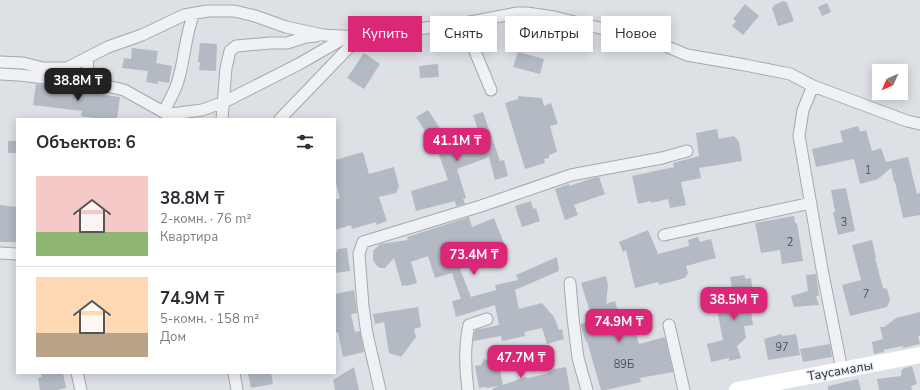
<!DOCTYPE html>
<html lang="ru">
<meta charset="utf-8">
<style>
:root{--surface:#fff;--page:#f7f7f7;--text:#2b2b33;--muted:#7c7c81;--line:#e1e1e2;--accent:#db2777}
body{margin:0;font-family:"Nunito Sans",sans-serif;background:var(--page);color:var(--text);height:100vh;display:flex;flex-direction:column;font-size:15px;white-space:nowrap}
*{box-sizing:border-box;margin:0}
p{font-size:13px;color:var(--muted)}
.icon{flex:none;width:22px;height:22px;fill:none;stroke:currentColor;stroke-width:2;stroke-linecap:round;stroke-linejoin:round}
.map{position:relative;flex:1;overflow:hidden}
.details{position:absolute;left:16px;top:118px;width:320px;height:256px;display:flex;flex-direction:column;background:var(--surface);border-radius:0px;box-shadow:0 2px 10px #0003}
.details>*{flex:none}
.top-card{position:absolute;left:348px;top:16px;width:380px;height:36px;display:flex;gap:8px}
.needle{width:26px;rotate:225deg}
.buttons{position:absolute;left:872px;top:64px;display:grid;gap:8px}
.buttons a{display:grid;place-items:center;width:36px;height:36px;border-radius:0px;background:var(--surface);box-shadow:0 2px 10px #0003;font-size:20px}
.price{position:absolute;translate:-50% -34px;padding:0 9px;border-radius:8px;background:var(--accent);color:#fff;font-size:13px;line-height:26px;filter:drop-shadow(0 1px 2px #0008)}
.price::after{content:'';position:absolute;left:50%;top:24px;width:12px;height:9px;margin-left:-6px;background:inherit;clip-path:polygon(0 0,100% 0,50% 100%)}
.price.on{background:#222;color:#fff}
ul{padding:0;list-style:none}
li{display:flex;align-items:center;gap:12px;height:100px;padding:0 20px}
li+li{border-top:1px solid var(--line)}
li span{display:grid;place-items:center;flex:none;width:112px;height:80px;border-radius:0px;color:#555}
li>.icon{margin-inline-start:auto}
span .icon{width:48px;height:48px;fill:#fffc;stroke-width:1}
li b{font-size:17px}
h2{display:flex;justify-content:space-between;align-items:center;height:48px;padding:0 20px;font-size:17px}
.pill{padding:0 14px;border-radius:0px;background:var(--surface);box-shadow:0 2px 10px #0003;font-size:14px;line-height:36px}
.pill.on{background:var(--accent);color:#fff}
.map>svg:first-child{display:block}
.building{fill:#b4bac3}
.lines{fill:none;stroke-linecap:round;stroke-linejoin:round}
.street-casing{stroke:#a3a8b0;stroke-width:13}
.street{stroke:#eff1f5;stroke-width:11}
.secondary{stroke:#fff;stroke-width:16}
.labels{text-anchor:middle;stroke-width:3;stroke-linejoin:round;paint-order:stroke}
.number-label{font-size:11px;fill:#4a525e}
.street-label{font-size:13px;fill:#272f3c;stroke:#ecf0f4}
</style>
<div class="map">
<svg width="920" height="390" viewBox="0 0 920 390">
<rect width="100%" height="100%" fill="#dde1e6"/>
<path class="building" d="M784,1L787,3L794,21L778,26L772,8L776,4Z
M827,3L831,12L822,16L818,7Z
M745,4L759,16L743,35L732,26L736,21L733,19Z
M200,43L217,44L216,71L199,70L200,62H198Z
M132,48L158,51L156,63L172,66L169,83L158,81V84L146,82L148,71L122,68L124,58L131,59Z
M518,52L544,59L540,74L513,67Z
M364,53L380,64L364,89L347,78Z
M438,64L439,77L420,78L419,66Z
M36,84L67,88V90L120,97L117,119H100L81,116L82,111L33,105Z
M518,96L542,98L544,106L551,103L558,124L550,126L557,152L549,155V158L544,159L545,163L525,169L505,103L518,99Z
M428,110L441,130L432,135L480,136L473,115L483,112L500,161L504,160L508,176L495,180L489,157L457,169L466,198L463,199L465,204L456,206L455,201L416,211L411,191L448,180L432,135L429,137L416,117Z
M858,126L860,132L866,130L872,151L881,148L886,162L908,157L917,194L920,193V215L903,218L895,182H894L891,168L878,179L860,184L854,159L816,167L812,149L843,142L840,131Z
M717,129L719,139L734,136L739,142L742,161L699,168L701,178L681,182L686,205L670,208L668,199L651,203V201L638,204L632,176L674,167L673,163L699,156L696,133Z
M8,141H17V153H8Z
M363,152L369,174L394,167L399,186L396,193L379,197L387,221L376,225V222L352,229L351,225L335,230V200L340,198L335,180V160Z
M599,177L605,194L574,205L578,215L565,220L555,189L569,184V186L590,179Z
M846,188L855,231L838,235L833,213L835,212L831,190Z
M531,201L533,209L536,208L540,221L522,227L515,206Z
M0,205L17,207V242H0Z
M794,216L795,223H797L803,261L782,264L780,250L761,253L755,223Z
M469,217L472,227L494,218L505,246L482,254L484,260L460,269L471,297L496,290L495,285L518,280L516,275L557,257L559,271L515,290L519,309L542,303L554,317L559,330L562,329L564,339L547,344L542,328L524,332L525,336L502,341L501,336L473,341L475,330L499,325L495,305L456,317L452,301L461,299L452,273L435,278L428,256L411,262L417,283L406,286V285L402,286L394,258L385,268H380L376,265L373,260V251L380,244L408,240L407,237Z
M648,230L658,254L689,246L688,240L698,237L700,242L711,239L716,258L686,266L688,273L685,278L659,285L658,282L635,288L626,250L623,252L619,242Z
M872,240L876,258H875L883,288L887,289L890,300L887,307L850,316L842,285L861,280L852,245Z
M347,248L350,271L335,273V255L338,249Z
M816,274L819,296H816L819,305L794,307L791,296L808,291L806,275Z
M744,275L746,279L751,278L755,310L751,311L753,325L744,326L746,338L737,346L741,358L729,361V358L711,362L707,344L723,340L717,310L735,307L730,277Z
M606,276L608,285L606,304L615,301L617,308L621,312L622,319L618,333L635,329L639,344L665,337L673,372L640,378L641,382L606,390H601L587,341L586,342L581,327V324L591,321L589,315H591L581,283Z
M354,290L357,313L351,314L355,332L360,331L364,352L343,357L338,332L335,333V294Z
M418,307L421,327L414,329L416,337L401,357L389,353L384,322L375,324L373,314Z
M920,312V336H918L920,344L903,348V346L883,350L884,352L874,354L872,342L883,339L880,327H884L896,318Z
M781,334L783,336L796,334L800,355L768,360L764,339Z
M830,344L832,357L803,362L800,349Z
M484,359L494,362L498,361L503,385L525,377L528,378L545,374L555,369L566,367L570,390H493L492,389L499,386L487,388L485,387L479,388L475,366L481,365Z
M912,366L917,384L911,386L912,390H879L877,379L901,376L902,369Z
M354,367L359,390H335L333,380Z
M41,373H63L66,388L57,390H40L38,378L42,377Z
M248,373H271L273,384L251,388Z
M858,379L861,390H828V386Z"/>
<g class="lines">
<defs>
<path id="street" d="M465,23L474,49L491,90
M88,57C86,68 88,76 95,84
M0,62L23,63L43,68H67L108,47L142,35L184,15L208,11H234L255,16L286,27L323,35L359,37
M0,74L19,75L98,84L124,90L167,114L179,113L202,110L224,102L299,64L346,37
M813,86L803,110L799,136L822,269L842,370
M164,112C168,102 175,92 178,81C185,58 185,35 194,13
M222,119L226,68L230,51L236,46L271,43H287L306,37L316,36
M280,119L359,37L375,30H410L465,23L517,13H527L554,17L608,30L632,32L687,55L745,65L790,74L813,86L907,121L920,124
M664,235L811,203
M0,253L17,254
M570,283L573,318L578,358L587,390
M669,325L684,390
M77,373L81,390
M234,373L237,390
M380,390L367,334L363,306L359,254L363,242L481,206L571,175L662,158L687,151
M468,390C465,368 464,347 469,325L487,319"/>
</defs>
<use href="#street" class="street-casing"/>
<use href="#street" class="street"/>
<path class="secondary" d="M737,390L920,355"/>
</g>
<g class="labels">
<g class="number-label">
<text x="868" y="174">1</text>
<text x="844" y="226">3</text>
<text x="790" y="246">2</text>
<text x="866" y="298">7</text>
<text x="782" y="351">97</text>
<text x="624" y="368">89Б</text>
</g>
<g class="street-label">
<text transform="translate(840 370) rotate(-10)" y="5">Таусамалы</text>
</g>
</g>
</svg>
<div class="buttons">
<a><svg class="needle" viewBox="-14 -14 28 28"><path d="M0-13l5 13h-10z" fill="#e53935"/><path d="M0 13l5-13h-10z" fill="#7c7c81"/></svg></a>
</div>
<b class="price on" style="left:78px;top:102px">38.8M ₸</b>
<b class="price" style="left:457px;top:162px">41.1M ₸</b>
<b class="price" style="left:474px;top:276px">73.4M ₸</b>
<b class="price" style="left:734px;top:321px">38.5M ₸</b>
<b class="price" style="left:619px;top:343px">74.9M ₸</b>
<b class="price" style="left:521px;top:379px">47.7M ₸</b>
<div class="top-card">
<a class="pill on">Купить</a>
<a class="pill">Снять</a>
<a class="pill">Фильтры</a>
<a class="pill">Новое</a>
</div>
<section class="details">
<h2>Объектов: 6<svg class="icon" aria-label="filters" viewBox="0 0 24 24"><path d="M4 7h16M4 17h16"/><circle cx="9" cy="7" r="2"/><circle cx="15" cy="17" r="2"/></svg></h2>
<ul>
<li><span style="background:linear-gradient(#f6c9c9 70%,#8fb573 0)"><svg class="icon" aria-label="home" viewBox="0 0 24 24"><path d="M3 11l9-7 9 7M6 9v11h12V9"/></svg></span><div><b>38.8M ₸</b><p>2-комн. · 76 m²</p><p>Квартира</p></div></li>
<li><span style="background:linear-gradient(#ffd9b3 70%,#b9a48a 0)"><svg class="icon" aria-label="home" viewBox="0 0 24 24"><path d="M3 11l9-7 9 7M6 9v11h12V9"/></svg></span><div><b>74.9M ₸</b><p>5-комн. · 158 m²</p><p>Дом</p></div></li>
</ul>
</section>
</div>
